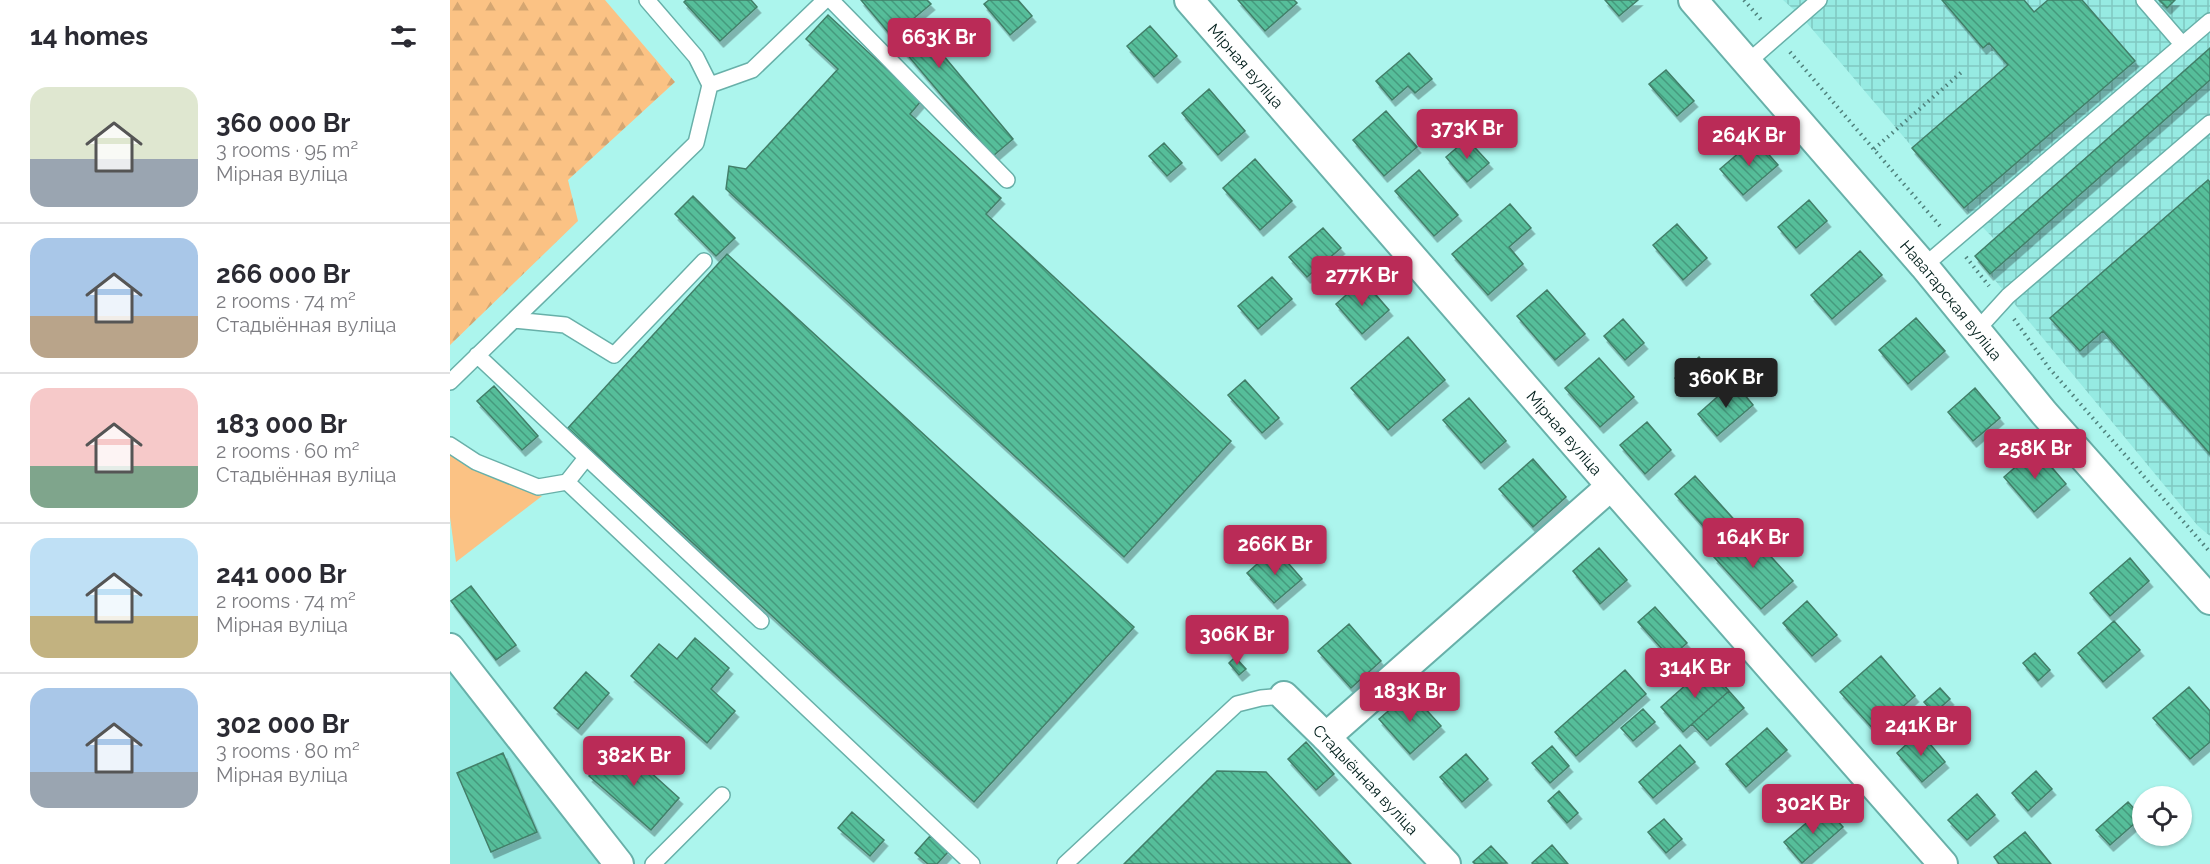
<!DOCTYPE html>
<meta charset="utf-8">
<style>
:root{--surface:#fff;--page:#f2f2f3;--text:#2b2b33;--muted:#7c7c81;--line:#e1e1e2;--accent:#ba2b57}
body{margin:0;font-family:Raleway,sans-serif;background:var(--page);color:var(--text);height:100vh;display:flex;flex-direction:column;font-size:22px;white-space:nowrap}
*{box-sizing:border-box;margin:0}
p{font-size:20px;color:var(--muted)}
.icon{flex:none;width:33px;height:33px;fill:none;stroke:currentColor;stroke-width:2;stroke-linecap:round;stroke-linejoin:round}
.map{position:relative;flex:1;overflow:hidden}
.details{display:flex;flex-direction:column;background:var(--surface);width:450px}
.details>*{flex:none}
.buttons{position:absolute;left:1682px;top:786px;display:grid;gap:12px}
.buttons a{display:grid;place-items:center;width:60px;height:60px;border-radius:50%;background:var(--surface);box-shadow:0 2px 4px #0004;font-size:30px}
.price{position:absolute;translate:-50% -51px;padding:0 14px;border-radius:6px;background:var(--accent);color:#fff;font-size:20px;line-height:39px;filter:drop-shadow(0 2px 3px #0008)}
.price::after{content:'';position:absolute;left:50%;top:36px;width:18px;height:14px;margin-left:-9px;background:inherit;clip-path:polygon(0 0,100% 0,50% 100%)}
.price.active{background:#222;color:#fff}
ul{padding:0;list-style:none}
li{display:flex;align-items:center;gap:18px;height:150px;padding:0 30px}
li+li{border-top:2px solid var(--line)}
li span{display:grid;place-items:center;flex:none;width:168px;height:120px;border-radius:18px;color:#555}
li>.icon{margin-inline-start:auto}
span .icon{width:72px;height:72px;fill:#fffc;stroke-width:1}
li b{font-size:26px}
h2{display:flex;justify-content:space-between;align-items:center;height:72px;padding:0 30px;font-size:26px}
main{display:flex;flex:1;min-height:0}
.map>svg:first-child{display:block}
.built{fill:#96eae2}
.industrial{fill:url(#industrial-grid)}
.green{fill:#fbc284}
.forest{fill:url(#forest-firs)}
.building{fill:url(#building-back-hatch);stroke:#437f69;stroke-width:1.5;filter:url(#shadow)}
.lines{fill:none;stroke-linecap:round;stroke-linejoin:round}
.service-casing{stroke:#68b0a9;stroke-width:18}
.minor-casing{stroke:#68b0a9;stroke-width:32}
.path{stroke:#4f817c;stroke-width:4;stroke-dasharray:1.5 4.5;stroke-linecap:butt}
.service{stroke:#fff;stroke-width:15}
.minor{stroke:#fff;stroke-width:28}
.labels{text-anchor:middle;stroke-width:6;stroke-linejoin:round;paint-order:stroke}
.street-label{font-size:16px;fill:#001e1b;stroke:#fff}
</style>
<main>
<section class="details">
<h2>14 homes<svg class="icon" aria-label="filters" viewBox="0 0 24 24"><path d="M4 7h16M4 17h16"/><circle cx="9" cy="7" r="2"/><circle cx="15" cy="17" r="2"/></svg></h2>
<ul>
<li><span style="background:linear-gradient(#dfe7d0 60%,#9aa5b1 0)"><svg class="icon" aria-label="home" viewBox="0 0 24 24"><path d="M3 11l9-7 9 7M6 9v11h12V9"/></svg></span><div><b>360 000 Br</b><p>3 rooms · 95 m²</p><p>Мірная вуліца</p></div></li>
<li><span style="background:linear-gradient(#a9c7e8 65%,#b9a48a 0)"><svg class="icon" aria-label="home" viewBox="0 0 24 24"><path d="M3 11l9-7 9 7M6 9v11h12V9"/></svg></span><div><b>266 000 Br</b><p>2 rooms · 74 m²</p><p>Стадыённая вуліца</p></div></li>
<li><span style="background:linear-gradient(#f6c9c9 65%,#7fa58c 0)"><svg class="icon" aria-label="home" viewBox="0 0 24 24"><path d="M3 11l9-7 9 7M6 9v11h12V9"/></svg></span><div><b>183 000 Br</b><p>2 rooms · 60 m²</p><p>Стадыённая вуліца</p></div></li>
<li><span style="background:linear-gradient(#bfe0f5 65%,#c2b280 0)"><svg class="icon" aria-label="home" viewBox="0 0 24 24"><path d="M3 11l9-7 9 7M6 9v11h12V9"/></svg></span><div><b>241 000 Br</b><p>2 rooms · 74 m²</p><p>Мірная вуліца</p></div></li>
<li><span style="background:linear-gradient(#a9c7e8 70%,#9aa5b1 0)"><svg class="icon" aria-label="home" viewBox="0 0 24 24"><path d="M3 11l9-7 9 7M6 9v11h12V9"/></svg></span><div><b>302 000 Br</b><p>3 rooms · 80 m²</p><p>Мірная вуліца</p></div></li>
</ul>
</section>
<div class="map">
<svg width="1760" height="864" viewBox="0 0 1760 864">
<defs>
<pattern id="industrial-grid" width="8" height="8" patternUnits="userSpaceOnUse" patternTransform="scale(1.5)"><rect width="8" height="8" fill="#96eae2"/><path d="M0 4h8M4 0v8" fill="none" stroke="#80c8c1"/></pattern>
<pattern id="forest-firs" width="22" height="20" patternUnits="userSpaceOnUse" patternTransform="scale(1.5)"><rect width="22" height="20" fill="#fbc284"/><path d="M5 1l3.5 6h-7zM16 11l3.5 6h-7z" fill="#d5a671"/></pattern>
<pattern id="building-back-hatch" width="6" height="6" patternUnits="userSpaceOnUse" patternTransform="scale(1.5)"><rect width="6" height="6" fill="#56be9a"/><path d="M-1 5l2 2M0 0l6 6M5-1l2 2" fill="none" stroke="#459a7d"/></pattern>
<filter id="shadow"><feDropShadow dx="3.5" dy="6" stdDeviation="0" flood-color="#0004"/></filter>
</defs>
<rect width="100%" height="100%" fill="#acf5ed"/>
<path class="built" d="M0,648L159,853L148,864H0Z"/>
<path class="industrial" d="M1333,0H1760V536L1748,526L1525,256L1544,239L1514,208L1351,16Z"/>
<path class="green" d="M0,455L92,496L6,562L0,517Z"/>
<path class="forest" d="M0,0H155L225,82L118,180L128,221L0,345Z"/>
<path class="building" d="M236,0H301L307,7L270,41L234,2Z
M411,0H477L481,4L463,19L563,139L543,156Z
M539,0H568L582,16L560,35L534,4Z
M788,0H844L847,3L815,31Z
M1155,0H1188L1169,16Z
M1492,0H1574L1584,12L1598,0H1632L1685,61L1514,208L1462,148L1558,65L1539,43L1533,48Z
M1709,0H1725L1717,8Z
M378,15L471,101L460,114L551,198L536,214L781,441L674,557L276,189L279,166L296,169L388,69L356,39Z
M700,26L727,56L704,77L677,46Z
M1760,48V80L1540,274L1525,256Z
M959,53L982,79L965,93L958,86L942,100L926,81Z
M1216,70L1244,101L1227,116L1199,84Z
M759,89L795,131L768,155L732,113Z
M936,111L967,147L934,176L903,140Z
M1017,139L1039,163L1017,182L996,157Z
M1305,139L1328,165L1293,195L1270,169Z
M714,143L732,163L717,176L699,156Z
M805,159L842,201L810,230L773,188Z
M969,170L1008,215L984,236L945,191Z
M1758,180L1760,182V454L1653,331L1630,351L1600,318Z
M243,196L285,238L266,256L225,214Z
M1359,200L1377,221L1346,248L1328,227Z
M1060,204L1081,228L1059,247L1073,264L1038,295L1002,254Z
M1227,224L1257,258L1233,280L1203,245Z
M873,228L891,248L857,277L839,257Z
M1410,251L1432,275L1382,319L1361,295Z
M277,254L684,627L524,802L118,428Z
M822,277L842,299L808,329L788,306Z
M913,280L939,310L912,334L886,304Z
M1097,290L1135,334L1105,360L1067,316Z
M1466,318L1495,351L1458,384L1429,350Z
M1173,319L1194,343L1175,360L1154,336Z
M958,337L995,380L938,430L901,388Z
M1249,357L1258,368L1234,389L1225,378Z
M1149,358L1184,397L1150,427L1115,388Z
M795,380L829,418L812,433L778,395Z
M1284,382L1303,405L1267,436L1248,414Z
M44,386L88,436L72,450L27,401Z
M1525,388L1550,418L1523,441L1498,412Z
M1019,398L1056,441L1031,463L993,420Z
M1197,422L1221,450L1195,474L1170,445Z
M1586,449L1616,484L1584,512L1554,477Z
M1083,459L1116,497L1083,527L1049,489Z
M1245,476L1289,525L1268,543L1225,494Z
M1295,528L1343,581L1311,609L1264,557Z
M825,548L852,579L824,603L797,573Z
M1149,548L1177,580L1150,604L1123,571Z
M1680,558L1699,581L1660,616L1640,593Z
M21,586L66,645L46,660L1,601Z
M1357,601L1387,635L1362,656L1333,623Z
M1205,607L1237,643L1220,658L1188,622Z
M1664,621L1690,650L1653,682L1628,653Z
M899,624L931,661L901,688L868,651Z
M245,638L279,668L261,689L285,711L257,743L181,676L209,644L227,659Z
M1585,653L1600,670L1588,681L1573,663Z
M1431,656L1465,696L1425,731L1390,692Z
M785,657L796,669L789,675L779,663Z
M1257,666L1279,691L1233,732L1211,707Z
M1175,670L1196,694L1126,756L1105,732Z
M136,672L159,693L128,729L104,708Z
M1739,687L1760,711V742L1740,759L1703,718Z
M1490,688L1500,699L1484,713L1474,702Z
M1279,691L1294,708L1257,740L1242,724Z
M960,692L991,726L960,754L929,719Z
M1193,709L1205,722L1183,741L1171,728Z
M1317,728L1337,750L1296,787L1276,764Z
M1470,732L1495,762L1472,782L1447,753Z
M856,742L884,774L866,790L838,759Z
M168,743L229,798L201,830L139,776Z
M1230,745L1245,762L1203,798L1189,782Z
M1102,746L1119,766L1100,783L1082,763Z
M53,753L87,832L41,852L7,773Z
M1016,754L1038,779L1012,802L990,777Z
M767,771L816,772L901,864H674Z
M1586,771L1602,789L1578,811L1562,793Z
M1109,791L1128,813L1117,823L1098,801Z
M1527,794L1545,815L1517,840L1498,820Z
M1678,802L1692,817L1660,845L1646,830Z
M1375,807L1393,827L1352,863L1334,842Z
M402,812L434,840L420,856L388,828Z
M1214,819L1232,839L1216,853L1198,832Z
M1575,832L1601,864H1549L1544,857Z
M480,836L498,852L487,864H478L465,853Z
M1102,845L1118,864H1083L1082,863Z
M1041,846L1057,863L1025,864L1023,862Z"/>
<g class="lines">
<defs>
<path id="service" d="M381,0L557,180
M1694,0L1732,44
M1298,62L1369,0
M260,85L302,70L375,0
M1474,266L1760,21
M64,320L115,325L164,355L254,261
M1527,330L1558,296L1760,123
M27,355L311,621
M0,382L246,143L260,85L246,57L197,0
M0,445L26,462L88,487L117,482L522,864
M117,482L136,458
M203,864L272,795
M615,864L787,704L811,698L834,696"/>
<g id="minor">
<path id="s1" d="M739,0L1161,486L1493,864"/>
<path id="s2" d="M1243,0L1474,266L1594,413L1760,600"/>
<path d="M0,648L169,864"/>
<path id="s3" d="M834,696L876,737L996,864"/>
<path d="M876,737L1161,486"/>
</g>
</defs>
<use href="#service" class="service-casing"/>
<use href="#minor" class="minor-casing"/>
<path class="path" d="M1294,0L1313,22
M1340,52L1490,226
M1424,149L1514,70
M1516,257L1539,286
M1564,319L1599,368L1760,552"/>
<use href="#service" class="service"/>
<use href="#minor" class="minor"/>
</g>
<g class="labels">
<g class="street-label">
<text dy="6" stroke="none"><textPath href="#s1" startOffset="87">Мірная вуліца</textPath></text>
<text dy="6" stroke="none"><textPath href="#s2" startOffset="396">Наватарская вуліца</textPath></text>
<text dy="6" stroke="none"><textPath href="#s1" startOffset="573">Мірная вуліца</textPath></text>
<text dy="6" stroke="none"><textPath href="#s3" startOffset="117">Стадыённая вуліца</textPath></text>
</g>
</g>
</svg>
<div class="buttons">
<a><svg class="icon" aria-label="locate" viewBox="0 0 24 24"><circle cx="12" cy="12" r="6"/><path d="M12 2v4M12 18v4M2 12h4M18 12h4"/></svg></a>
</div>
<b class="price" style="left:489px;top:69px">663K Br</b>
<b class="price" style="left:1017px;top:160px">373K Br</b>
<b class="price" style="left:1299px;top:167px">264K Br</b>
<b class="price" style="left:912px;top:307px">277K Br</b>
<b class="price active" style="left:1276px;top:409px">360K Br</b>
<b class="price" style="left:1585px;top:480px">258K Br</b>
<b class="price" style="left:1303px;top:569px">164K Br</b>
<b class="price" style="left:825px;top:576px">266K Br</b>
<b class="price" style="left:787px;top:666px">306K Br</b>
<b class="price" style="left:1245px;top:699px">314K Br</b>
<b class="price" style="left:960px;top:723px">183K Br</b>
<b class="price" style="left:1471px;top:757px">241K Br</b>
<b class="price" style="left:184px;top:787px">382K Br</b>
<b class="price" style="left:1363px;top:835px">302K Br</b>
</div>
</main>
